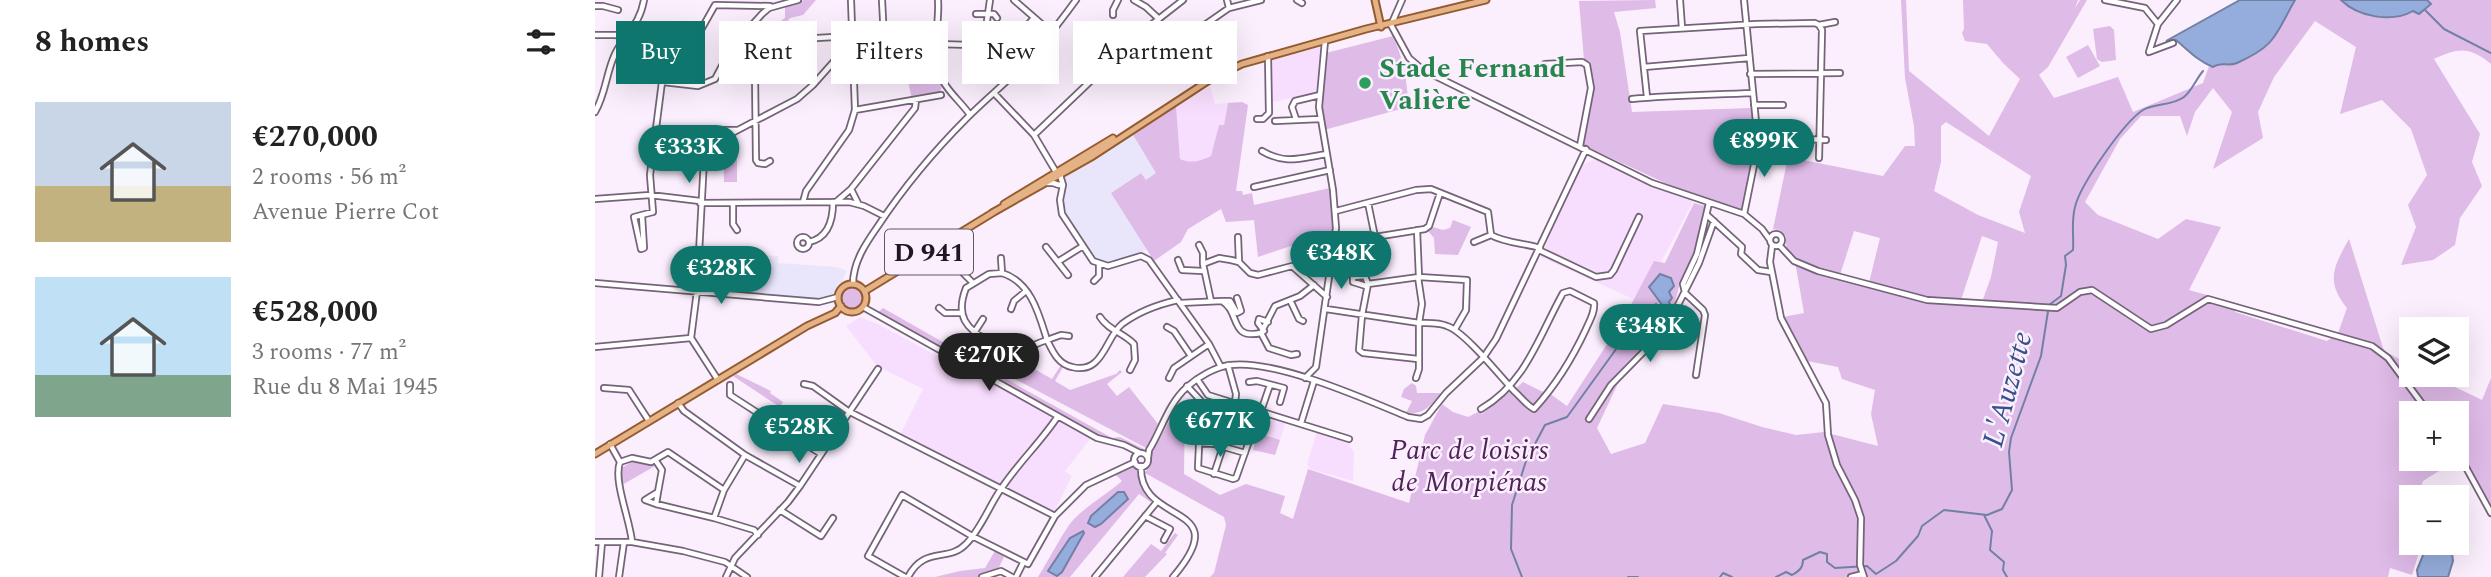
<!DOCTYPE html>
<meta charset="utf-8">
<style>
:root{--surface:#fff;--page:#f2f2f2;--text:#222;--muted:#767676;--accent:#0f766e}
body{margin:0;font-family:Spectral,serif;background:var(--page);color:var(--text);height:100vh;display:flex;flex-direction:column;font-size:26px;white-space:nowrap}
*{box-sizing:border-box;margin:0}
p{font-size:23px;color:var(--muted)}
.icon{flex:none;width:38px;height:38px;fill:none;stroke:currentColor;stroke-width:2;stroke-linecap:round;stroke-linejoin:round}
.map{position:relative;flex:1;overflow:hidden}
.sheet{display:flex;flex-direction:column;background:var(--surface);width:595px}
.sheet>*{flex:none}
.top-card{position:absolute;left:21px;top:21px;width:665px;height:63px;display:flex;gap:14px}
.buttons{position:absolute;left:1804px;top:317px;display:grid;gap:14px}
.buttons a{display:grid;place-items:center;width:70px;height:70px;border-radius:0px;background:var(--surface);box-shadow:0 7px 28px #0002;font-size:35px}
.price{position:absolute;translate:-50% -60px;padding:0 16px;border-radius:24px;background:var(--accent);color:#fff;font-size:23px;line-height:46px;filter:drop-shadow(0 2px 4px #0008)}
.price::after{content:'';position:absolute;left:50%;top:42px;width:21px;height:16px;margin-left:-10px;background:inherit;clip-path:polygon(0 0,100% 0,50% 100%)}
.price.current{background:#222;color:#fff}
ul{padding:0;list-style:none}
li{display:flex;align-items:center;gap:21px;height:175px;padding:0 35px}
li span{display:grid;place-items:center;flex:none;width:196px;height:140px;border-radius:0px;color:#555}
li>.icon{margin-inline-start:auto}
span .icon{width:84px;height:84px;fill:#fffc;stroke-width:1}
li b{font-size:30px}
h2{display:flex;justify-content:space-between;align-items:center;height:84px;padding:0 35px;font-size:30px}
.pill{padding:0 24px;border-radius:0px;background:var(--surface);box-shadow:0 7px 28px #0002;font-size:24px;line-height:63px}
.pill.current{background:var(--accent);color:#fff}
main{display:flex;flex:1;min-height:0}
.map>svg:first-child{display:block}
.commercial{fill:#e9e5fb}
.built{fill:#f8defe}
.green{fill:#dfbbe8;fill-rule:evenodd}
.water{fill:#95addc;stroke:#7280a4;stroke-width:2}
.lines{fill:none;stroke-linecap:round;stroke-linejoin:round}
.stream{stroke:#7280a4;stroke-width:2}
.minor-casing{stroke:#756379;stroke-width:8}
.major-casing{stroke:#945b2f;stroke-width:9}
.minor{stroke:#fff;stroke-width:4.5}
.major{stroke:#e5b286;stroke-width:5}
.leisure-dot{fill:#2e9e5b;stroke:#fbeefd;stroke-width:2.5}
.labels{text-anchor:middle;stroke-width:5;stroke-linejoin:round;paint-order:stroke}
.shield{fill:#fbeefd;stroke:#615863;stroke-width:2}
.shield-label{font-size:26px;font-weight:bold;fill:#1f1821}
.leisure-label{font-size:28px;font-weight:bold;fill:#27864d;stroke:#fbeefd;text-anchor:start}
.park-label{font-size:28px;font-style:italic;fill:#4f2359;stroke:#fbeefd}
.water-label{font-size:30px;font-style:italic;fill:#34518c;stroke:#fbeefd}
</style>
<main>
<section class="sheet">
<h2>8 homes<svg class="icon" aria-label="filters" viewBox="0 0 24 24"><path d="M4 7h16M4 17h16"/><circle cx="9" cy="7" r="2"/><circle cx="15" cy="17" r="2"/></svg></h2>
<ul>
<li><span style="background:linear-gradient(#c9d6e8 60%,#c2b280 0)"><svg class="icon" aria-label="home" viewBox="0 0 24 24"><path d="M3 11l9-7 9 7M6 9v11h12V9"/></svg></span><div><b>€270,000</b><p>2 rooms · 56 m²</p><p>Avenue Pierre Cot</p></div></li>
<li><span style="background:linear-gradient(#bfe0f5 70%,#7fa58c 0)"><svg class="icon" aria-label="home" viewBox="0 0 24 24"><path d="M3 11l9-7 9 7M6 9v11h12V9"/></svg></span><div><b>€528,000</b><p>3 rooms · 77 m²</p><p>Rue du 8 Mai 1945</p></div></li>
</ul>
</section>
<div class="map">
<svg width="1896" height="577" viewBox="0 0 1896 577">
<rect width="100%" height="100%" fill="#fbeefd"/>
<path class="commercial" d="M537,133L562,173L551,180L545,173L516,193L553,249L521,263L507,264L498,259L469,213L467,204L470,176Z
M145,254L183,256V263L241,267L252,271L242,291L235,296L224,301L142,292Z"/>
<path class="built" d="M727,47L723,93L677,102L675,99L676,60Z
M615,87L620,104L633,103L629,125H624L616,156L603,162L594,163L585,159L581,106Z
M1002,158L1098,202L1058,277L1038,299L946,257L984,167Z
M265,317L283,324L374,373L391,379L496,438L470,471L477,476L458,514L306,433L328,389L282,366L251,326Z
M669,414L691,421L685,440L663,433Z
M722,431L757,441L754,446L759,452L758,481L715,469L712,464Z"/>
<path class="green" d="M209,0H221L208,15L195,18L166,52L168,58L161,65L152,58L183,23L190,18V7Z
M1060,0L1061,8L1019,12L1025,32L1037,112L1156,108C1162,142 1154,176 1148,210L1098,196L988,145L998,90L995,61L989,60L984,1Z
M1306,0H1311L1314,71L1394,136L1425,79L1408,63L1392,44L1370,41L1367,33L1369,29L1368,0H1483L1480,8L1485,0H1492L1453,67L1444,75L1459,98L1523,77L1538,112L1608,83L1614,66L1617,67C1625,62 1629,66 1637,63C1677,51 1682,34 1700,0H1746L1761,11L1787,18L1811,15L1818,11L1824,14L1836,4L1832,0H1896V64C1874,46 1863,48 1839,59L1885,134L1877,162L1887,186L1865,218L1860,245L1838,260L1806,265L1821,227L1813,205L1832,175L1816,129L1787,100L1745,114L1761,47L1720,21L1679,77L1663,112L1668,138L1618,169L1637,112L1618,88L1600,112L1592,136L1585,116H1546L1525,139L1490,202L1503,215L1563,239L1591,219L1626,227L1594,290L1644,304L1640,312L1732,341L1743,333L1752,308C1730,281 1739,266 1754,239L1789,351L1816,365V374L1835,375L1887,400L1896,378V515L1863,459L1828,481L1822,497H1816V512L1811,528L1816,530V542L1827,543L1817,575L1795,568L1793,577H615L619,573L631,525L629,517L550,473L556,462V454L585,402L590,407L589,474L625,495L651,484L690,496L685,513L698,519L713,469L814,503L830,435L847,404L858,412L873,417L883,412L887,414L902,402L915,386L919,390L928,382L950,393L940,409L954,393L972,406L1029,318L1059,261L1070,263L1099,203L1110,206L1111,210L1099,255L1085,283L1075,321L1025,379L1002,428L1016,454L1050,443L1068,404L1124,413L1167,427L1201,435L1229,432L1283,446L1276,414L1280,390L1247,379L1243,367L1212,361L1188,317L1209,313L1201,267L1202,261C1193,254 1190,248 1191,236L1184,230L1178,229L1193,157L1288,176L1310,146H1320L1319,126L1310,78ZM1351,122L1436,176L1424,212L1430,233L1383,215L1339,191L1346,162V126ZM1259,231L1285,238L1274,283L1245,275ZM1387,236L1403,242L1396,277L1387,302L1366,300ZM1816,413H1862V458H1816Z
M1515,26L1519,30L1521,60L1507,62L1502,59L1498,29Z
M798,36C808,58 813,83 813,107L729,130L726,107L731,53Z
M1493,45L1505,66L1483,78L1471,57Z
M340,65L347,86L345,92L341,95L317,99L311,72L317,66Z
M647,102L653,105L641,191H647L648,195L657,193L659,205L735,188L739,211L737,232L663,257L659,220L631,222L626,209L593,229L586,242L559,261L516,193L546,173L551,180L561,173L537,133L581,106L585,159C597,164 604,161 616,156L624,125H629L633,103Z
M130,140L128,146L132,150L142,151V182H129L128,150L123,145Z
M858,220L876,227L863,255L840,254L839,238L833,231L838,227L848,230L855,228Z
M246 298a11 11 0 1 1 22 0a11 11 0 1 1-22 0Z
M288,308L381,361L375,365L282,313Z
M415,354H419L424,370L439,365L441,370L457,379L466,365L468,367L460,381L475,390L521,374L525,370L527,372L512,384L522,396L534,387L563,424L551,448L407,372L416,357Z
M388,366L517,438L525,437L549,449L545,451L507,438L389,373Z
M141,374L176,391L175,393L188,402L185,407L138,376Z
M817,383L821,386L822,393H847C835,405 830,415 811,413L817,401L806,397L809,389Z
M663,433L685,440L680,455L658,450Z
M38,461L60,466L27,485L25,469Z
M536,466L542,467L548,491L557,503L544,494L475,577H443C453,562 468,531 479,519C494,504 511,495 527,481L519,473Z
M580,533L583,535L570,553L572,554L550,577H528L556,544L566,551Z
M400,551L409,557L403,569L382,577H340L365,571L390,568Z"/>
<path class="water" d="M1645,0H1700C1680,35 1682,45 1642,63C1633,67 1626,61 1618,67C1603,61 1594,51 1581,40L1571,41Z
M1746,0H1832L1836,4L1824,14L1818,11C1797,23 1763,17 1746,0Z
M1065,274L1076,278L1079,286L1074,292L1077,298L1074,302L1077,309L1073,313L1054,287Z
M523,492H529L533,499L506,524L500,527L493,523L496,516Z
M488,531L489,533L467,572L462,576L453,571L475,538Z
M1862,538L1866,542L1857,553L1858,561L1853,577H1823L1822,570L1833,543L1862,542Z"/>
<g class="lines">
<path class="stream" d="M1830,10L1849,29L1896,53
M1389,515L1397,531L1395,550L1409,562L1408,570L1412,577
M927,577L916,549L917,505L931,461L950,425L972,417L1032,334L1061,304
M1033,577H1043
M1125,577L1128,573L1137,577
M1181,577L1191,572L1197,575C1204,571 1208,568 1208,560L1225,552L1232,554V562L1240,568L1272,566L1281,574L1301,561L1323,536L1327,526L1349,510L1392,515L1407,509L1417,490L1414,452L1416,438L1446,356L1454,305L1466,296L1471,265L1470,256L1478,250C1479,235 1476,222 1480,207C1485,185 1529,122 1548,110C1560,103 1577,106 1589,97C1597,91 1601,79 1608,71"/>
<defs>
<path id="minor" d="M343,0C345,26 334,58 348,81C355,94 367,103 375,115
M419,0L457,33
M539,0L551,7L564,19
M632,0L634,8
M702,0L707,3
M807,0L796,25L814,58L828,70L1057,183L1149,214L1167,229L1175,240
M1085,0L1087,28
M1149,0L1161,122L1160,160L1149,214
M1510,0L1550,8L1563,24
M0,6H8L23,10
M381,14H399L402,18
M518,15V10L523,0
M1224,25L1240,22
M40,27C52,34 65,29 72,43L55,175L58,212L39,217L46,249L49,248L47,216
M547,32L568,58L598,33L634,8L666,0
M0,35H21L29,39
M1578,43L1554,52L1563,24L1582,0
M342,44L376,45L397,63L439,18
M376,45L391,28L395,0
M97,51L102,37L120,5L175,6
M950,64L987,62L992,65L996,88L985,146
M258,66C270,66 285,69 290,57L287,0
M1049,67L1154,58
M1155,74L1245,73
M68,82L103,86L120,79L137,47L167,14L174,8L203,0
M399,93L439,135L461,172
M1052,97L1045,31L1161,24L1220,23L1224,25L1227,30L1224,158
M1037,99C1078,95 1117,95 1158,93
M1159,105H1188
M260,110L346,95
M0,112C11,93 11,73 20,54C31,31 44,27 49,0
M662,119H668L674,113L673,56
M701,119L697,107L700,101L725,95
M680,121L725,119
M439,135L547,32L588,0
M1161,137L1231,140
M667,151C691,165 705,158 732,154
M109,158C109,148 107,136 115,130H142
M175,161L170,164L163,163L161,160L160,74C170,52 182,66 198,56L204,39L257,36
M465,175L468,185L465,200L467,214L498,261L513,266L546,256L554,260L614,344L626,367
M452,183H458L464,185
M659,187L735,170
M256,189L320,108L321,100
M0,199L55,195L105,201
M208,202L211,191L254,130L260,110L256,0
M241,202L256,189L263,203
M105,203L254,202L269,206L289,216
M138,203V224L142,230
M773,203L780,237L830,229L834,226L845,193
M741,211L821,190L836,189L893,212L896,235C910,243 929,243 945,248
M1112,215L1147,247L1146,254L1163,270L1176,272
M822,230L824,277
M1175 240a6 6 0 1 1 12 0a6 6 0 1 1-12 0Z
M643,237L644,262
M202 243a6 6 0 1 1 12 0a6 6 0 1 1-12 0Z
M770,239L780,237
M214,242C233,238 238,220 238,202
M879,242L896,235
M604,245L608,253V263
M1177,246L1175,262L1186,318L1231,403L1233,435L1242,465L1260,500L1266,518L1265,565L1269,577
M1185,246L1199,261L1223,271L1332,300L1462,308L1485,292L1497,290L1556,329L1571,325L1613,299L1777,346L1793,358L1834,413
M451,247L473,275
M944,250L1001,277L1015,275L1019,270L1044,217
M406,258L407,273
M583,260L587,270L608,271
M464,261L488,246
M366,271L377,282
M407,273C436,282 444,314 452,340C442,343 426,352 415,352C408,351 401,345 395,342C371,329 360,316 371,288L394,274Z
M706,274L716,263L717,255
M499,281L504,276V265
M0,283L224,302L243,297
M258,284C258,262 271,243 283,226C309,187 339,151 372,118C391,99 412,82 430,63C449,43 465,22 481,0
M771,286L758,282V277L770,276L773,284
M1090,292L1088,284L1102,254L1114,203
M1090,293L1108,310L1110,315L1101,375
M695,300L704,319L708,321
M616,301L608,264L624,258L636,260L644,262L655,273L663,275L697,266L732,297
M628,301H635L642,313L646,311L642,298
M585,303L627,301C646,313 634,340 666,333
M268,307L502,438L529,445L545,453
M344,308L350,313H367
M416,309L419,301L431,291
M731,309L824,323C834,323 843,322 852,326C870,332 904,375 919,391C926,397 931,405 939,409C962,384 977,359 991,329C995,320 1000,312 999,303L975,291L968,293C944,336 931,383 886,409
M505,317C513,330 529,333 539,344L540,360L535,370
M572,327L579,331L596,356
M669,331L663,323L664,319L673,322
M379,333L388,319
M666,333L680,306L705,296L719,285
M666,333L674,348L696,355L702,354
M474,336L466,335L452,340C458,352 463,364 477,367C508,375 510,338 527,324C543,312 565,304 583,300
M0,347L96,338
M823,359L768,353L764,350L767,315L773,284L824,277L872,280L871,310L860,329
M633,365L641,394L640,403
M377,369L394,342
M383,372L399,344
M574,378L579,368L614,344
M710,378L721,367L741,228L738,190L724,107L730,41
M821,378L824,369V323L827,304L823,277
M602,379L613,395L754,439
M123,380L96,338L102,291L109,159L122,141L202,99L218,85L257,41
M654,382L662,381L689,388L685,402
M209,384L218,386L253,411L460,516
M135,385V395L226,454
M592,386L606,401L603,468L638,479L641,478L665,410
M9,388L34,390L54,421
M83,403L89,411L150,455L205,486
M666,411L675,385
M994,419L1016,385L1071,329L1104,263L1119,221
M706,423L719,381
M604,443L619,444L650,453
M15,444L25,462C18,481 35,519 37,542
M1862,451L1896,513
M539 460a7 7 0 1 1 14 0a7 7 0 1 1-14 0Z
M553,458L554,450C567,429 573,404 592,387C603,377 620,367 635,365C680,359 770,399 813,417L826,419L833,415L851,393L888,358L901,339L991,149
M61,461L67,470L63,492
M25,462L37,458L56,462L73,452L129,490
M546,466C543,527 643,501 578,577
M619,474L639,413H631L628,446
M61,504L63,492L50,500L61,504L119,518L159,530L163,535
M185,510L226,536L238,518
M550,516L575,529L569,540
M119,518L129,490L150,455
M0,542H37L88,551L130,562L152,577
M4,577L7,542
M24,577L29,542
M131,577L140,558L193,502L205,486L283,369
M310,577L273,556L307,495L377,536L433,564L460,516L491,485L540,462
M313,577C330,545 353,563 371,544C386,529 394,506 406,489C423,463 446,442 463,416
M387,577L406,571L417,577
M421,577L428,563
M500,577L561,503
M1256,577L1268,574"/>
<path id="major" d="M780,0L786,27
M409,204L518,138
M397,213L498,156L616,79L647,64L771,29L891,0
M243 298a14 14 0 1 1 28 0a14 14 0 1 1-28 0Z
M270,291L399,212
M0,454L212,326L240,313L246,306"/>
</defs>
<use href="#minor" class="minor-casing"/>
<use href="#major" class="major-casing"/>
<use href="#minor" class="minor"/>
<use href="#major" class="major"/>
</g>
<circle class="leisure-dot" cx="770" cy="83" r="7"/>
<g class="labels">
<rect class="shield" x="290" y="229.5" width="88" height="45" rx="5"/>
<g class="shield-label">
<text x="334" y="261">D 941</text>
</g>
<g class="leisure-label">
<text x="784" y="77">Stade Fernand<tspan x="784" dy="32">Valière</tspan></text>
</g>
<g class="park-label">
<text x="874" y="459">Parc de loisirs<tspan x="874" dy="32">de Morpiénas</tspan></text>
</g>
<g class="water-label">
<text transform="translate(1412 389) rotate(-75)" y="10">L'Auzette</text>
</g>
</g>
</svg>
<div class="buttons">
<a><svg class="icon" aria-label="layers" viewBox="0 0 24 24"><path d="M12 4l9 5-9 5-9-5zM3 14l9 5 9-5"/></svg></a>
<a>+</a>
<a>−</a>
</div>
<b class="price" style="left:1169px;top:179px">€899K</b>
<b class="price" style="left:94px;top:185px">€333K</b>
<b class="price" style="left:746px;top:291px">€348K</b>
<b class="price" style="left:126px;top:306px">€328K</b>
<b class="price" style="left:1055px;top:364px">€348K</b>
<b class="price current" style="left:394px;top:393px">€270K</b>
<b class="price" style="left:625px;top:459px">€677K</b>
<b class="price" style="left:204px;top:465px">€528K</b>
<div class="top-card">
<a class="pill current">Buy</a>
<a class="pill">Rent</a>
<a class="pill">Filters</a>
<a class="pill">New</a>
<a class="pill">Apartment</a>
</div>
</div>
</main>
